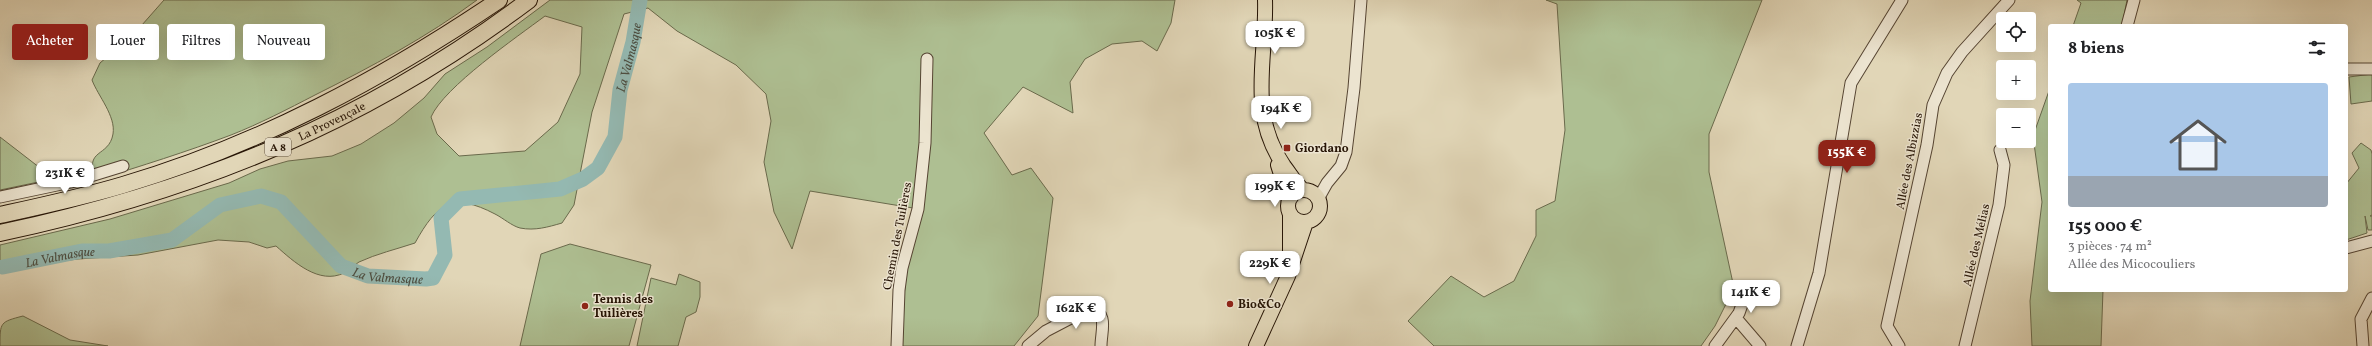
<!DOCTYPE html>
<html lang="fr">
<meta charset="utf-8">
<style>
:root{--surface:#fff;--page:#f2f2f2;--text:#202124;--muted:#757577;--line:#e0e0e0;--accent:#8f2418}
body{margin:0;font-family:Vollkorn,serif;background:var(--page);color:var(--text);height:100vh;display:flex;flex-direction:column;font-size:15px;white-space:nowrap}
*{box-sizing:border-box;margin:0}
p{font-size:13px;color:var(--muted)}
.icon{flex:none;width:22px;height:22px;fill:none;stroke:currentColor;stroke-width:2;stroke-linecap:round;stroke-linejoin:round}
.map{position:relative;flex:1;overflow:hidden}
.panel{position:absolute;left:2048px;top:24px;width:300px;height:268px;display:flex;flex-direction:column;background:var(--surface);border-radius:4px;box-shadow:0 4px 16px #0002}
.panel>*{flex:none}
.top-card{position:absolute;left:12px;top:24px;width:380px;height:36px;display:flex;gap:8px}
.tools{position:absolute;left:1996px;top:12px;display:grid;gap:8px}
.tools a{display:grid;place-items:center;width:40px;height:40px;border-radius:4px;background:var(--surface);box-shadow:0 4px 16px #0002;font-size:20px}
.price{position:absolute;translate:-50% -34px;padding:0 9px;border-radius:8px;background:#fff;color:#222;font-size:13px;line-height:26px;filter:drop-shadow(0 1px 2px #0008)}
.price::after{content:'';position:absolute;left:50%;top:24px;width:12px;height:9px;margin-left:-6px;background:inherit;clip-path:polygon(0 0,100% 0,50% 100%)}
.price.selected{background:var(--accent);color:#fff}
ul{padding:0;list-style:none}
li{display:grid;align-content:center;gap:8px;height:212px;padding:0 20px}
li+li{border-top:1px solid var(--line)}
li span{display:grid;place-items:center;height:124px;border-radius:4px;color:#555}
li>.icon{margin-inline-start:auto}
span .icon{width:72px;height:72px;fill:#fffc;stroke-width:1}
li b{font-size:17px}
h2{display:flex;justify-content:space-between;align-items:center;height:48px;padding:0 20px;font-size:17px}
.tag{padding:0 14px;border-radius:4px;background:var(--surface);box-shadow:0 4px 16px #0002;font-size:14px;line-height:36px}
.tag.selected{background:var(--accent);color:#fff}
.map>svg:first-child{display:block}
.green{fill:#aebf92;stroke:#6a6a4c;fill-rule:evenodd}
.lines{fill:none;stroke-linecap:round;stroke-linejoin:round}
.river{stroke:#94b9b2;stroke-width:15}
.minor-casing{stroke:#554432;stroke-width:13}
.major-casing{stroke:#261405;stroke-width:16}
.highway-casing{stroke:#261405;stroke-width:18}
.minor{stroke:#ece4d0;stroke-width:11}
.major{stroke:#e1d6b7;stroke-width:14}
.highway{stroke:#e1d6b7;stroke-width:16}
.poi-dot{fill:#8f2418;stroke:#ece4d0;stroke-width:1.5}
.labels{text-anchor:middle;stroke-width:3;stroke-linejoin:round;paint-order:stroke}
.shield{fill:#ece4d0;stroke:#615242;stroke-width:1}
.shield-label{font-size:11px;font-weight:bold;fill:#261405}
.street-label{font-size:12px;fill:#261405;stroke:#ece4d0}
.poi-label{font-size:12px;font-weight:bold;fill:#261405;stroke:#ece4d0;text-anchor:start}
.water-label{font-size:13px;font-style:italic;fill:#4c4e42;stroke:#ece4d0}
</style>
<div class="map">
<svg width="2372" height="346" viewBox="0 0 2372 346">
<rect width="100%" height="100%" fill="#e1d6b7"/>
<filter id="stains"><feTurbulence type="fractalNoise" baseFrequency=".005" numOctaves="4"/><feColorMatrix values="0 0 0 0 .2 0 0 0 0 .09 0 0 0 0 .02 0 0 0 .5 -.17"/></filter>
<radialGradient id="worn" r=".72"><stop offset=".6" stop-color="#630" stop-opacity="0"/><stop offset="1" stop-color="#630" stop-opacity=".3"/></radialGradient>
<path class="green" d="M164,0H477C427,37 371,67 315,95C288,109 259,124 231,135C186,152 141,166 96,180C83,148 109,158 113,134C116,116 98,96 92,80L100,63L134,34Z
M550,0H1175L1171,23L1157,51L1142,41L1112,44L1085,59L1070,82L1073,113L1023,87L984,133L1012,175L1031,168L1053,198L1038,316L1014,346H899L913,208L810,191L792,249L774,212L764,162L771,121L766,94L736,65L677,31L648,8L624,14L592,112L574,205L562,223C548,227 535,231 520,228C512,226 503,218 495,214C453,192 437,203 415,243C397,249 376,254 359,262C354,265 350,270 344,273C319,285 294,262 276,246L267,248L249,242L218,240L138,255L78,259L0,269V245L110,219L229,183L260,169L288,161L332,156L361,144L394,123L424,98L445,74L487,47ZM545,16L582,27L580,74L558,122L525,151L459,156L437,134L431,117C444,87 517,37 545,16Z
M1546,0H1762L1709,134V172L1734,288L1715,326L1701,346H1434L1408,321L1451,276L1484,297L1514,281L1536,236V210L1555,201L1565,130L1557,4Z
M2077,0H2127L2122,26H2073L2081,3Z
M2372,74V101L2351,104L2349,77Z
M2050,88V290H2103L2101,346H2032L2030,301L2042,202L2033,136Z
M0,137L44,171L48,180L0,190Z
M2361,143L2371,150L2372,154V215L2370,216H2372V230H2368L2365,216L2367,233L2346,240V184L2359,168L2352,153Z
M570,244L651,265L629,346H520L541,254Z
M679,274L700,282V297L696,312L686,317L678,346H637L651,278L676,285Z
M23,316L70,340L108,346H0C0,322 0,322 23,316Z"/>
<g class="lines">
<path class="river" id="s1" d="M3,267L82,251H109L172,240L220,205L261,196L281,202L341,266L368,276L426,279L433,278L445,255L441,218L460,199L560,189L583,179L598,168L615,137L620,90L633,42L640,0"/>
<defs>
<path id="minor" d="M2127,26L2134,0
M2346,69H2372
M0,197L71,182L123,166
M1318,199L1327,183L1341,166L1346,152L1354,88L1361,0
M2346,248L2372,241
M1736,318L1760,346
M897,346L899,290L902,268L918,209L925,143L927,59
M1028,346L1046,331L1090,308C1109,313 1101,331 1101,346
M1715,346L1739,313L1744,299
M1797,346L1819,273L1851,83L1902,0
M1899,346L1887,326L1927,145L1933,105L1947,73L1962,52L2009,0
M1965,346L1999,205L2004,165L2000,150
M2363,346L2361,319L2372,298"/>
<path id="major" d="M1265,0C1267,59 1247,112 1284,166C1291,175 1295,183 1303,190
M1278,165L1289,200
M1288 206a16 16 0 1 1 32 0a16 16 0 1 1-32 0Z
M1290,258V214
M1256,346L1288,276L1306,222"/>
<g id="highway">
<path d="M0,215C41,206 83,197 123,185C259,145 382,79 499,0"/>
<path id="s2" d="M0,233C197,191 367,122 529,0"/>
</g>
</defs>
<use href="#minor" class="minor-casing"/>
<use href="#major" class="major-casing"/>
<use href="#highway" class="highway-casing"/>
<use href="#minor" class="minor"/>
<use href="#major" class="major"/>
<use href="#highway" class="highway"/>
</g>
<g class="poi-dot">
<rect x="1283" y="144" width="8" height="8" rx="2"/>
<circle cx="1230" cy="304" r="4"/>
<circle cx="585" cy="306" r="4"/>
</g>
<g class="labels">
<rect class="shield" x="265" y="138" width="26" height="18" rx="3"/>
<g class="shield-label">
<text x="278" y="151">A 8</text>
</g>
<g class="street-label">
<text dy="4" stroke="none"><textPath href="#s2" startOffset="351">La Provençale</textPath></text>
<text transform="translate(1909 161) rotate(-79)" y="4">Allée des Albizzias</text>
<text transform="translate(897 236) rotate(-79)" y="4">Chemin des Tuilières</text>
<text transform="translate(1976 245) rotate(-77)" y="4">Allée des Mélias</text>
</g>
<g class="poi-label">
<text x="1295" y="152">Giordano</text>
<text x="593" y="303">Tennis des<tspan x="593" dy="14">Tuilières</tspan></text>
<text x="1238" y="308">Bio&amp;Co</text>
</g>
<g class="water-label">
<text dy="5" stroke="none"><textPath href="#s1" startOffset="826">La Valmasque</textPath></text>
<text dy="5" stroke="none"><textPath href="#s1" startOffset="58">La Valmasque</textPath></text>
<text dy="5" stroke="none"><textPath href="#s1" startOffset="430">La Valmasque</textPath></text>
</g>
</g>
<rect width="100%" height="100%" filter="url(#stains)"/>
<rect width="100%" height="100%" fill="url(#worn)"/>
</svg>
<div class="tools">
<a><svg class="icon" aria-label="locate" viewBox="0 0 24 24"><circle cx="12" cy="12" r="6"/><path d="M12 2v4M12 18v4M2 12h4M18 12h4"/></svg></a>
<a>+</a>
<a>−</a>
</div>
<b class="price" style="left:1275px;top:55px">105K €</b>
<b class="price" style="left:1281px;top:130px">194K €</b>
<b class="price selected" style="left:1847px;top:174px">155K €</b>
<b class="price" style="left:65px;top:195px">231K €</b>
<b class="price" style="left:1275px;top:208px">199K €</b>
<b class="price" style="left:1270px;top:285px">229K €</b>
<b class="price" style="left:1751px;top:314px">141K €</b>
<b class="price" style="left:1076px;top:330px">162K €</b>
<div class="top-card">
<a class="tag selected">Acheter</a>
<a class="tag">Louer</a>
<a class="tag">Filtres</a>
<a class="tag">Nouveau</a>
</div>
<section class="panel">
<h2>8 biens<svg class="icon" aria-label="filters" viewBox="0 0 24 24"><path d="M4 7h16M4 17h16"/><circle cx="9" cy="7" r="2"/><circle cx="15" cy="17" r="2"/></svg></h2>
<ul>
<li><span style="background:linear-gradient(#a9c7e8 75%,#9aa5b1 0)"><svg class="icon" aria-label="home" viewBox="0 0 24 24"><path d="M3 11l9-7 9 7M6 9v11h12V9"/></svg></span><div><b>155 000 €</b><p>3 pièces · 74 m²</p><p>Allée des Micocouliers</p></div></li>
</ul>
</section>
</div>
